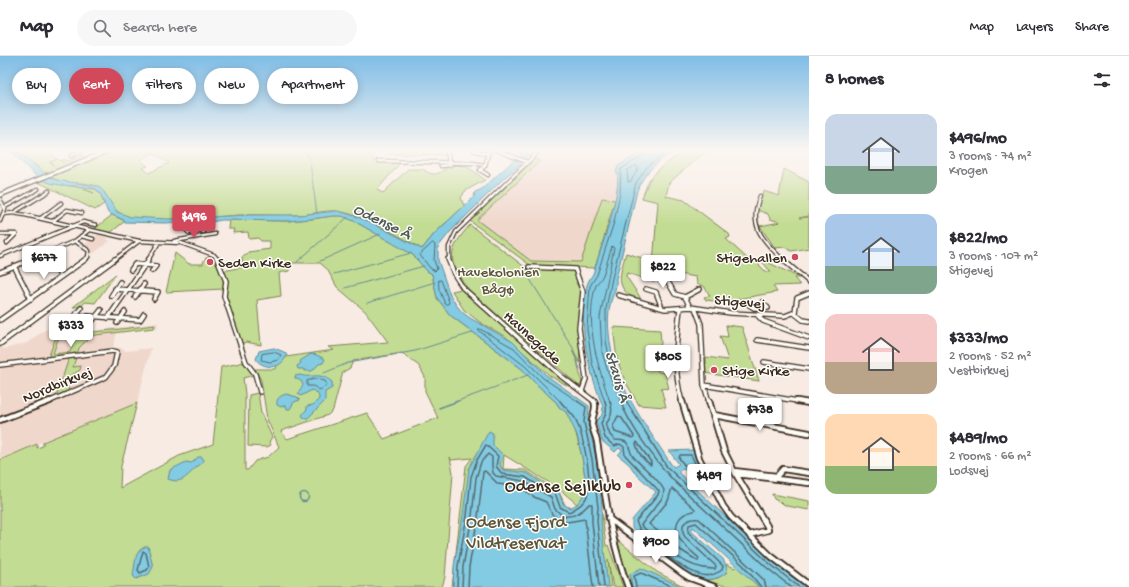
<!DOCTYPE html>
<meta charset="utf-8">
<style>
:root{--surface:#fff;--page:#f7f7f7;--text:#2b2b33;--muted:#7c7c81;--line:#e1e1e2;--accent:#d1495b}
body{margin:0;font-family:"Gochi Hand",sans-serif;background:var(--page);color:var(--text);height:100vh;display:flex;flex-direction:column;font-size:15px;white-space:nowrap}
*{box-sizing:border-box;margin:0}
p{font-size:13px;color:var(--muted)}
.icon{flex:none;width:22px;height:22px;fill:none;stroke:currentColor;stroke-width:2;stroke-linecap:round;stroke-linejoin:round}
.map{position:relative;flex:1;overflow:hidden}
.details{display:flex;flex-direction:column;background:var(--surface);width:320px}
.details>*{flex:none}
.guide{position:absolute;left:12px;top:12px;width:380px;height:36px;display:flex;gap:8px}
.price{position:absolute;translate:-50% -34px;padding:0 9px;border-radius:4px;background:#fff;color:#222;font-size:13px;line-height:26px;filter:drop-shadow(0 1px 2px #0008)}
.price::after{content:'';position:absolute;left:50%;top:24px;width:12px;height:9px;margin-left:-6px;background:inherit;clip-path:polygon(0 0,100% 0,50% 100%)}
.price.active{background:var(--accent);color:#fff}
ul{padding:0;list-style:none}
li{display:flex;align-items:center;gap:12px;height:100px;padding:0 16px}
li span{display:grid;place-items:center;flex:none;width:112px;height:80px;border-radius:12px;color:#555}
li>.icon{margin-inline-start:auto}
span .icon{width:48px;height:48px;fill:#fffc;stroke-width:1}
li b{font-size:17px}
h2{display:flex;justify-content:space-between;align-items:center;height:48px;padding:0 16px;font-size:17px}
.pill{padding:0 14px;border-radius:18px;background:var(--surface);box-shadow:0 2px 10px #0003;font-size:14px;line-height:36px}
.pill.active{background:var(--accent);color:#fff}
header{display:flex;align-items:center;gap:24px;box-sizing:border-box;height:56px;padding:0 20px;background:var(--surface);border-bottom:1px solid var(--line)}
header strong{font-size:19px}
nav{display:flex;gap:22px;margin-inline-start:auto;font-size:14px}
.search{width:280px;height:36px;background:var(--page);display:flex;align-items:center;gap:10px;box-sizing:border-box;padding:0 14px;border-radius:22px;color:var(--muted);font-size:15px}
main{display:flex;flex:1;min-height:0}
.map>svg:first-child{display:block}
.built{fill:#f0d7cc}
.green{fill:#c3dc93;stroke:#7f8358;fill-rule:evenodd}
.water{fill:#82cbe3;stroke:#668b94}
.lines{fill:none;stroke-linecap:round;stroke-linejoin:round}
.shore-far1{stroke:#576a6d;stroke-width:1}
.shore{stroke:#576a6d;stroke-width:1.5}
.stream-far1{stroke:#668b94;stroke-width:1}
.stream{stroke:#668b94;stroke-width:1.5}
.minor-far2-casing{stroke:#3b2a1e;stroke-width:5}
.minor-far1-casing{stroke:#3b2a1e;stroke-width:6}
.minor-casing{stroke:#3b2a1e;stroke-width:8}
.major-casing{stroke:#3b2a1e;stroke-width:6}
.minor-far2{stroke:#fdfcf7;stroke-width:2.5}
.minor-far1{stroke:#fdfcf7;stroke-width:3.5}
.minor{stroke:#fdfcf7;stroke-width:4.5}
.major{stroke:#fdfcf7;stroke-width:3.5}
.poi-dot{fill:#d1495b;stroke:#fdfcf7;stroke-width:1.5}
.labels{text-anchor:middle;stroke-width:3;stroke-linejoin:round;paint-order:stroke}
.poi-label{font-size:15px;fill:#3b2a1e;stroke:#fdfcf7;text-anchor:start}
.park-label{font-size:15px;fill:#5d563b;stroke:#fdfcf7}
.street-label{font-size:15px;fill:#3b2a1e;stroke:#fdfcf7}
.water-label{font-size:16px;font-style:italic;fill:#505a59;stroke:#fdfcf7}
.near-poi-label{font-size:18px;fill:#3b2a1e;stroke:#fdfcf7;text-anchor:end}
.near-park-label{font-size:18px;fill:#5d563b;stroke:#fdfcf7}
</style>
<header>
<strong>Map</strong>
<div class="search"><svg class="icon" aria-label="search" viewBox="0 0 24 24"><circle cx="10" cy="10" r="6"/><path d="M15 15l6 6"/></svg>Search here</div>
<nav><a>Map</a><a>Layers</a><a>Share</a></nav>
</header>
<main>
<div class="map">
<svg width="809" height="531" viewBox="0 0 809 531">
<rect width="100%" height="100%" fill="#f7ebe3"/>
<filter id="ink" filterUnits="userSpaceOnUse"><feTurbulence type="fractalNoise" baseFrequency=".025" numOctaves="2"/><feDisplacementMap in="SourceGraphic" scale="8" xChannelSelector="R" yChannelSelector="G"/><feConvolveMatrix kernelMatrix="1 2 1 2 8 2 1 2 1" color-interpolation-filters="sRGB"/></filter>
<g filter="url(#ink)">
<path class="built" d="M543,94H644L618,110V126L615,144L602,142L581,206L531,205L477,164L539,105L535,103Z
M100,177L110,179L106,183L110,185L94,197H91V194L84,189Z
M158,267L157,272L117,277L113,292H121L126,295L151,292L137,347L0,403V288L4,293L27,287L46,273L57,279Z"/>
<path class="green" d="M15,94H49L57,103L49,106L54,109L51,106L58,103L63,107L64,106L61,104L64,103L69,105L83,99L86,102L51,117H46Z
M116,94H446L448,99H445L388,98V96H374L373,105L401,106L377,134L383,137L408,113H423C439,126 442,110 454,109C467,108 476,117 485,124L465,135L461,142L464,150L435,177L422,193C399,180 362,158 336,155C323,154 310,159 297,159C278,160 258,158 239,159C207,161 164,167 133,162C105,157 112,134 93,129C79,125 64,129 51,121ZM153,97L169,107L149,117L143,112L148,110L140,104Z
M686,94H709L695,104L669,127L666,140L684,144L729,178L730,181L726,183L750,205L757,207L766,216H771L759,202L800,222H794L800,229L773,230L777,236L721,246L706,244L704,241L710,240L704,230L697,228L696,221L673,217L674,211L653,207L658,146L642,142L649,124L661,111Z
M535,103L540,105L477,164L531,205L581,206L602,142L615,144L595,212L530,209L470,165Z
M784,113L809,126V160L799,162L809,161V192L791,195L785,191L775,192L760,170L780,166L770,163L768,158L757,154L763,135L779,140Z
M44,124L51,127L77,131L94,137L82,132L96,133L101,139L104,148L95,154L38,126Z
M112,159L125,165L110,177L93,174Z
M333,160H342L354,165L396,188L413,199L427,215L432,218L437,242L450,259L522,313L534,326L556,346L559,351L566,356L574,370L582,401L585,421L584,435L582,443L577,448L558,432L504,399L503,413L525,414L559,436L566,451H592L602,458L606,490L608,489L623,531H613L608,504L611,531H452L466,410L472,402L451,404L450,401L453,417L445,521L442,531H0V404L37,388V392L43,390V386L137,347L121,410L120,432L179,400L213,388L221,311L245,306L254,319L243,322L245,338V414H248L255,405L268,401L279,391L267,363L261,324L255,313H275L276,310L281,307L286,301L334,294L328,291L388,286L365,255L337,231L327,213L320,207H293L289,209V215L279,217L281,240L257,244L261,289L246,286L241,288L224,237L227,230L223,215L243,211L242,201L248,198V196L270,193V185H261L258,182L249,183L248,176L233,177L234,173H228L229,164L287,165L311,163ZM402,297L419,310L425,321V335L438,362L384,383L367,357L287,383L281,375L328,359L333,354L343,316L350,312L353,305Z
M470,169L526,212L573,213L579,225L576,227L581,235L578,258L580,307L572,294L577,305L582,327L579,330L468,233C447,205 447,195 470,169Z
M175,197L189,208H203C204,201 207,202 212,199C219,208 225,221 223,233L166,236Z
M626,197L652,205L654,226L627,217L626,220L640,241L639,244C613,234 620,218 626,197Z
M116,218L95,247L85,246L81,251H73Z
M462,233L574,333L550,320L505,280L481,267L464,254L452,235Z
M155,269L154,272L88,280L87,284L79,292L73,311L81,310L80,314L70,320L66,325L69,335L56,341L70,299L48,302L56,281L73,278V281L58,283L53,298L70,296L77,278Z
M726,269L742,271L759,325L704,317L703,307L706,308V301L728,304L720,280L728,281Z
M613,271L660,274L661,287L656,303L658,316L665,317L669,333L661,332L666,351L639,349L625,325L617,303Z
M258,337L261,357L272,381L269,386L271,389L267,391L248,390L249,339Z
M772,438L809,445V454L787,450L774,443Z
M614,481L657,516L685,531H629Z
M726,508L735,512L737,510L759,531C746,531 715,531 709,524L718,522L726,517L727,512Z"/>
<path class="water" d="M9,94H15L45,118L56,124L98,130L104,136L117,156L131,161L168,163L249,159H298L337,155L352,159L370,166L422,193L435,177L474,141L475,136L482,133L514,104H518L521,98L520,97L523,94H535L529,100L522,104L519,110L504,122L450,176L438,191V204L450,239L457,250L463,257L470,262L513,286L546,319L589,350L588,365L596,402L602,450L601,465L608,531H453L454,510L463,459L469,412L489,375L493,377V389L503,399L500,409L503,414L527,417L546,430L556,433L559,436L563,448L570,452L577,448L583,440L585,421L582,401L577,379L566,356L560,352L556,346L534,326L522,313L450,259L437,242L432,218L427,215L413,199L354,165L342,160H333L311,163L287,165L222,164L199,168L197,165L165,167L124,166V164L108,157L101,139L96,133C82,129 65,131 50,127C33,122 22,104 9,94Z
M644,94H676C659,105 644,115 637,135L616,223C617,235 612,239 610,249C608,258 608,268 609,277C613,328 644,366 671,408L674,411L679,408L669,395L693,394L701,410L699,411L711,431L704,432L683,412L679,415V417L773,505L806,531H759L693,471L691,475L723,503L727,512L726,517C718,523 709,525 699,522C683,518 641,486 632,472V464L656,436L635,417L630,409L618,399L622,394L619,392L615,396L602,385L596,365L602,359L603,351C590,317 581,284 584,247C585,236 586,227 593,218C602,188 618,149 618,118L616,116L618,110Z
M274,292L284,296L287,299C285,303 281,309 276,310C269,312 259,309 256,303L259,295Z
M311,298L317,299L325,303L323,307L319,308L312,315H305L304,313H298L297,310L301,307L300,305Z
M300,319C312,323 320,315 332,326V332L325,336V345L308,362H304L302,359L307,353V350L313,349L319,343C319,337 316,336 312,334L301,340L298,338L303,329L301,325L295,322V320Z
M286,338L297,341L300,344L294,346L290,353H287L286,349L281,351L277,349C276,342 280,340 286,338Z
M198,401H202L204,404C202,408 200,408 197,411C187,419 183,429 168,423L170,414L186,406L192,407Z
M148,490L153,511L149,518L136,523L134,521L133,518C136,506 134,493 148,490Z
M641,512L676,528L682,531H632L630,518Z"/>
<g class="lines">
<path class="shore-far1" d="M635,110H637L638,113L631,125L628,126L627,115Z
M433,187L435,189L434,204L437,213L435,215L430,212L420,199Z
M439,224H441L449,246L448,248H445L439,233Z
M274,296L281,299L278,304L270,306L261,304L262,298Z
M316,323L325,325L327,329L320,334L313,330H307V325Z
M561,346L525,310L478,274L480,273L514,292L543,322L579,346
M605,346L592,307L587,273L590,230L597,219L614,166L620,137L621,113L644,99L645,94
M610,346C598,310 585,271 595,232C596,227 601,224 603,219C606,210 609,200 612,190L614,192L600,261L602,296L608,316L621,346
M627,346L616,324L610,305L606,285V253L612,222L636,127L647,111L669,94"/>
<path class="shore" d="M577,345L586,351L584,366L592,403L598,451L597,465L604,531
M605,345C608,354 606,359 601,367L605,382L614,390L620,388L624,391L625,399L659,435L658,439L636,465C642,484 682,514 702,519C709,521 716,518 722,514L723,510L688,476L689,469L696,467L743,509L761,531
M610,345C613,354 612,360 606,368L610,379L615,384C619,384 624,384 627,387C630,391 630,396 632,399C641,411 657,420 664,434L663,441L641,469C661,489 685,514 715,513L716,510L685,481L683,477V469C687,463 692,462 699,463L764,524L766,531
M620,345C631,371 654,403 673,424L766,511L791,531
M626,345L667,411L770,508L799,531
M618,360L621,361L634,380L633,382L615,376L613,370Z
M637,386L651,406V409C643,404 638,397 636,388Z
M680,399H691L696,409V416C689,416 683,408 679,402Z
M672,432L695,453L694,455C688,456 681,459 678,465C671,481 689,493 699,502L698,505L679,493L649,468L668,445Z
M143,495L146,497L149,511L147,514L140,517L138,514Z
M457,531L458,510L467,460L471,421L477,404L486,389L498,400L496,410L502,418L525,421L544,433L555,437L560,451L569,456C575,453 585,447 587,440C593,423 583,380 576,364C572,356 565,352 560,345
M462,531L463,511L472,460L476,422L481,406L488,398L492,401V410L493,417L496,420L523,425L551,441L555,453L563,460C574,462 582,456 589,448H592V466L599,531
M468,531L469,511L478,461L483,416L485,415L498,428L520,431L534,441L546,446L552,458L559,464L567,466L585,463L593,531
M636,531L634,520L641,517L674,531"/>
<path class="stream-far1" d="M305,94L310,107L317,158
M320,205L380,178
M297,206L348,161
M527,212L526,217L573,292L580,313
M334,218L411,197
M345,232L424,210
M367,247L435,226
M324,317L348,307L415,295L472,277
M455,346L528,319"/>
<path class="stream" d="M439,352L458,345
M299.5 441a4.5 4.5 0 1 1 9 0a4.5 4.5 0 1 1-9 0Z"/>
<defs>
<path id="minor-far2" d="M447,94L449,106
M473,94L487,98
M496,94L527,106
M71,100L81,95L80,94
M378,105L473,107L484,109
M441,110L450,109L452,106
M488,119L480,114L485,110L489,94
M760,140C748,169 762,184 783,204
M0,143L5,153L0,165
M5,151L38,133
M13,157L49,135
M4,158L13,157L25,159L139,185L181,187L214,199L218,204
M41,162L61,147
M53,165L67,154L82,157
M187,175L189,177L204,174
M203,176L205,169
M0,178H16L7,187
M81,180L93,183
M75,185L89,195L88,201L84,204
M174,185L215,178
M47,197L51,204
M0,200L83,166L96,169
M30,204L75,185L89,174
M114,204L139,185
M148,204L159,186
M449,204V191L456,176L540,94"/>
<path id="minor-far1" d="M50,203L61,221
M217,203L226,225L224,240L246,306L255,318L260,336
M448,203L454,218L463,232L561,320L595,346
M782,203L809,226
M14,210L31,243
M529,211L575,213L583,236L579,272L586,323L582,335
M131,214L135,208L156,210L152,215
M0,216L32,203
M668,226L675,238L685,241
M115,233L158,236L154,243
M646,233L656,236L662,252
M618,239L665,253L690,251L731,257L785,260L795,256L797,242L809,237
M111,240L120,226
M135,241L144,228
M748,248L754,252H768L762,246
M690,251L685,241L700,233
M695,252L701,268L704,329L709,346
M680,253C676,287 673,313 682,346
M794,257L803,264L809,265
M75,259L140,264L144,258
M757,259L763,265L809,282
M108,262L149,203
M0,264L86,203
M70,266L81,252
M117,267L125,256
M90,268L101,254
M757,284L809,292
M0,288L115,203
M764,306L809,313
M0,309L113,295L117,296L114,310L106,321L48,346
M704,329L803,346"/>
<path id="minor" d="M594,345C598,353 591,360 592,369C593,375 596,380 597,386C605,436 610,484 628,531
M682,345L699,402L723,450L731,461L771,500L809,529
M709,345L724,395L734,415L767,470L768,474L749,479
M797,345L809,347
M714,359L809,377
M0,364L50,345
M734,415L777,420L783,413L809,417
M736,418L809,427
M608,462L682,517L690,522L715,531"/>
<path id="major" d="M0,139L110,94"/>
</defs>
<use href="#minor-far2" class="minor-far2-casing"/>
<use href="#minor-far1" class="minor-far1-casing"/>
<use href="#minor" class="minor-casing"/>
<use href="#major" class="major-casing"/>
<use href="#minor-far2" class="minor-far2"/>
<use href="#minor-far1" class="minor-far1"/>
<use href="#minor" class="minor"/>
<use href="#major" class="major"/>
</g>
</g>
<linearGradient id="sky" x2="0" y2="1"><stop stop-color="#7fbde6"/><stop offset="0.56" stop-color="#fbf6f2"/><stop offset="1" stop-color="#fbf6f2" stop-opacity="0"/></linearGradient>
<rect width="809" height="168" fill="url(#sky)"/>
<g class="poi-dot">
<circle cx="795" cy="201" r="4"/>
<circle cx="210" cy="206" r="4"/>
<circle cx="714" cy="314" r="4"/>
<circle cx="629" cy="429" r="4"/>
</g>
<g class="labels">
<g class="poi-label">
<text x="787" y="206" text-anchor="end">Stigehallen</text>
<text x="218" y="211">Seden Kirke</text>
<text x="722" y="319">Stige Kirke</text>
</g>
<g class="park-label">
<text x="498" y="220">Havekolonien<tspan x="498" dy="17">Bågø</tspan></text>
</g>
<g class="street-label">
<text transform="translate(740 245) rotate(5)" y="5">Stigevej</text>
<text transform="translate(533 281) rotate(42)" y="5">Havnegade</text>
<text transform="translate(57 328) rotate(-22)" y="5">Nordbirkvej</text>
</g>
<g class="water-label">
<text transform="translate(383 164) rotate(26)" y="6">Odense Å</text>
<text transform="translate(619 320) rotate(73)" y="6">Stavis Å</text>
</g>
<g class="near-poi-label">
<text x="621" y="435">Odense Sejlklub</text>
</g>
<g class="near-park-label">
<text x="516" y="471">Odense Fjord<tspan x="516" dy="21">Vildtreservat</tspan></text>
</g>
</g>
</svg>
<b class="price active" style="left:194px;top:183px">$496</b>
<b class="price" style="left:44px;top:224px">$677</b>
<b class="price" style="left:663px;top:233px">$822</b>
<b class="price" style="left:71px;top:292px">$333</b>
<b class="price" style="left:668px;top:323px">$805</b>
<b class="price" style="left:760px;top:376px">$738</b>
<b class="price" style="left:709px;top:442px">$489</b>
<b class="price" style="left:656px;top:508px">$900</b>
<div class="guide">
<a class="pill">Buy</a>
<a class="pill active">Rent</a>
<a class="pill">Filters</a>
<a class="pill">New</a>
<a class="pill">Apartment</a>
</div>
</div>
<section class="details">
<h2>8 homes<svg class="icon" aria-label="filters" viewBox="0 0 24 24"><path d="M4 7h16M4 17h16"/><circle cx="9" cy="7" r="2"/><circle cx="15" cy="17" r="2"/></svg></h2>
<ul>
<li><span style="background:linear-gradient(#c9d6e8 65%,#7fa58c 0)"><svg class="icon" aria-label="home" viewBox="0 0 24 24"><path d="M3 11l9-7 9 7M6 9v11h12V9"/></svg></span><div><b>$496/mo</b><p>3 rooms · 74 m²</p><p>Krogen</p></div></li>
<li><span style="background:linear-gradient(#a9c7e8 65%,#7fa58c 0)"><svg class="icon" aria-label="home" viewBox="0 0 24 24"><path d="M3 11l9-7 9 7M6 9v11h12V9"/></svg></span><div><b>$822/mo</b><p>3 rooms · 107 m²</p><p>Stigevej</p></div></li>
<li><span style="background:linear-gradient(#f6c9c9 60%,#b9a48a 0)"><svg class="icon" aria-label="home" viewBox="0 0 24 24"><path d="M3 11l9-7 9 7M6 9v11h12V9"/></svg></span><div><b>$333/mo</b><p>2 rooms · 52 m²</p><p>Vestbirkvej</p></div></li>
<li><span style="background:linear-gradient(#ffd9b3 65%,#8fb573 0)"><svg class="icon" aria-label="home" viewBox="0 0 24 24"><path d="M3 11l9-7 9 7M6 9v11h12V9"/></svg></span><div><b>$489/mo</b><p>2 rooms · 66 m²</p><p>Lodsvej</p></div></li>
</ul>
</section>
</main>
